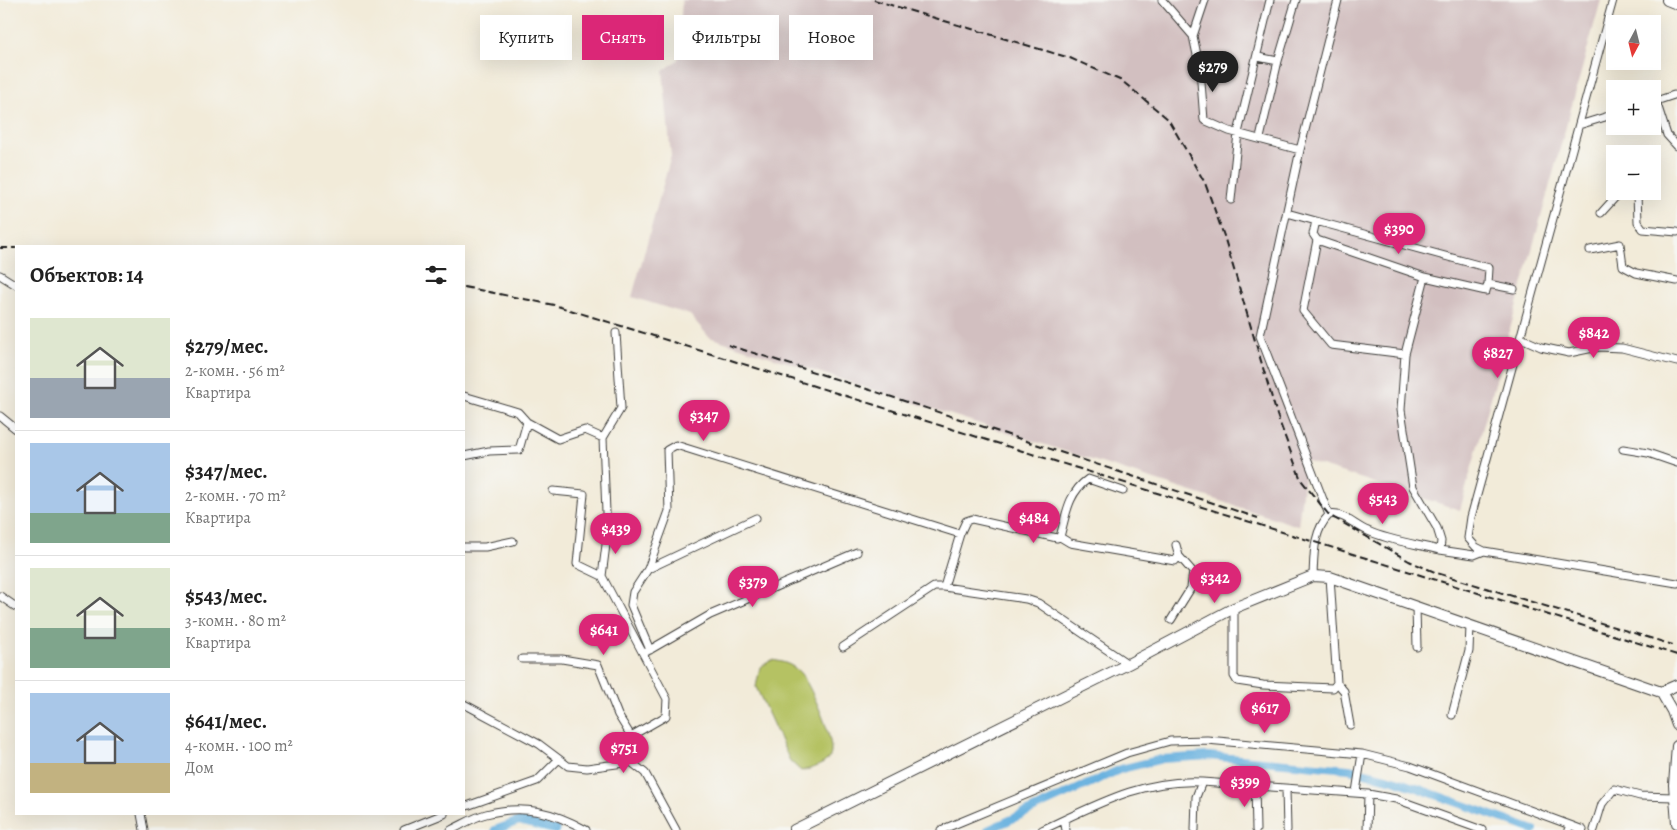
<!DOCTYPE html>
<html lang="ru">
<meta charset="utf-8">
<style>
:root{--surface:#fff;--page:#f2f2f2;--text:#222;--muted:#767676;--line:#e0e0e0;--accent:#db2777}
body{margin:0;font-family:Alegreya,serif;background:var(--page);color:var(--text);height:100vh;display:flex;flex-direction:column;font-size:19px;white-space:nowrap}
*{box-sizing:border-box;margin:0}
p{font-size:16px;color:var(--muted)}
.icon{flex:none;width:28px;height:28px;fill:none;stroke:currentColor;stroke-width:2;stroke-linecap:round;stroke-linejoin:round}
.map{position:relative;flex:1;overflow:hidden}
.details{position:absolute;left:15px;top:245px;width:450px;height:570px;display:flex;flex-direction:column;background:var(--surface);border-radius:0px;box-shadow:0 5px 20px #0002}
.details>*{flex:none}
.hud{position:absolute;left:480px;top:15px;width:475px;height:45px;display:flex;gap:10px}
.needle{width:32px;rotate:187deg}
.tools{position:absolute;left:1606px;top:15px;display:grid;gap:10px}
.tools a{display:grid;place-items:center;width:55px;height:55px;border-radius:0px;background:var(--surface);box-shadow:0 5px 20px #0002;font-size:25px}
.price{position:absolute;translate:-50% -42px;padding:0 11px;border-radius:18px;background:var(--accent);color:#fff;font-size:16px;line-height:32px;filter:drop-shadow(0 1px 2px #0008)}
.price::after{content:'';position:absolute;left:50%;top:30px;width:15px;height:11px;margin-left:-8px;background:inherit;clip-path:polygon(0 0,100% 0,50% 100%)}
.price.current{background:#222;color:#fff}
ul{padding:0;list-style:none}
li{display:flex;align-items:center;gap:15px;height:125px;padding:0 15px}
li+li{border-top:1px solid var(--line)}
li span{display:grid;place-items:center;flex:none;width:140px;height:100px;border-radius:0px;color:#555}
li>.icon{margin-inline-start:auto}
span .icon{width:60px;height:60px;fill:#fffc;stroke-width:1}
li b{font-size:21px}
h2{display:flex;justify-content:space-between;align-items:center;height:60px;padding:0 15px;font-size:21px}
.chip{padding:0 18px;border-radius:0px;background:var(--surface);box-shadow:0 5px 20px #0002;font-size:18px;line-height:45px}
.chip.current{background:var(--accent);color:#fff}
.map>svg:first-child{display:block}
.industrial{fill:#d2bfc0}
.green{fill:#b5c264;stroke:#686f40}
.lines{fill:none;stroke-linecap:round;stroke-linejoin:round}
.canal{stroke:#67b1df;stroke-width:8}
.street-casing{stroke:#3c3b38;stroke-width:9}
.secondary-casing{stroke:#3c3b38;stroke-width:12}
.street{stroke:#fff;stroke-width:7}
.secondary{stroke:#fff;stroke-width:10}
.rail{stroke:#1c1c1c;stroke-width:2;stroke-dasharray:8 4;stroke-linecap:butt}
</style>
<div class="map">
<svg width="1677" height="830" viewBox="0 0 1677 830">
<rect width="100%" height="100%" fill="#f6f6f2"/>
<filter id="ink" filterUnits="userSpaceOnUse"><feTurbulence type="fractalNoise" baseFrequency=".02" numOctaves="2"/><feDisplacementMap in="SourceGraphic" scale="10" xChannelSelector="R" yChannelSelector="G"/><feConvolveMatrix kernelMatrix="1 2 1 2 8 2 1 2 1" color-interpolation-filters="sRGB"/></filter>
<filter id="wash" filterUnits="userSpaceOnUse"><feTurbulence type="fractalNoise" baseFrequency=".0096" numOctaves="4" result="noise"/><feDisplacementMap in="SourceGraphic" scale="20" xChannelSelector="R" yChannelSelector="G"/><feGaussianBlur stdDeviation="1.12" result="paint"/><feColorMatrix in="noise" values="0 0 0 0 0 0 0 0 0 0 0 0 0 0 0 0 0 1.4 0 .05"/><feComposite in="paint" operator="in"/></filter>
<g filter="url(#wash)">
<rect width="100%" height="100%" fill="#f2ebd9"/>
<path class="industrial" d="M682,0H1601L1460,510L1306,461L1298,526L709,337L690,315L632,297L671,156L663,71L678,60Z"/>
<path class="green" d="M772,660C785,662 794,665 802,675C811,687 839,747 829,758C823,766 810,769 801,771L790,761L756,687L760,667Z"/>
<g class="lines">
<path class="canal" d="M495,830L519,821L556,830
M988,830L1121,769L1162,759L1209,756L1349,769L1394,780L1534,830"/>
</g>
</g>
<g filter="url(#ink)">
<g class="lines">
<defs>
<path id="street" d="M1162,0L1193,36L1200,69L1204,120L1229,131L1300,150
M1613,0L1471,517L1468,538L1476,547L1484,551L1677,583
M1193,36L1205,0
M1258,57L1278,61
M1656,101L1667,135L1677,146
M1653,102L1674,95
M1579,125L1615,114
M1260,138L1278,61L1296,0
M1635,191L1637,194L1638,222L1643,229L1677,232
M1231,200L1238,133L1270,0
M1287,213L1316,221L1313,234L1317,240L1425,277L1405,354L1401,410L1413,487L1437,528L1441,541L1440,550L1474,555L1484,551
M1601,213L1621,191
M1316,221L1489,268L1488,284L1486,291L1425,277
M1317,240L1303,311L1331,345L1405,354
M1590,250L1620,244L1623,266L1636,273L1677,281
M0,275L16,285
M1488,284L1514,289
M616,333L621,408L603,438L607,537L602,576L667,699L666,716L631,736
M1521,338L1541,347L1569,353L1598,347L1622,348L1677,362
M464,396L518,412L527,422L519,450L489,451L464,456
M0,416L16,429
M527,422L558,439L585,430L603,438
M1623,449L1648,453L1677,463
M553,491L584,494L577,564L602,576
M1329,515C1343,512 1355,526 1368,531C1390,541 1416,544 1440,550
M1060,537L1070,543L1175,561L1179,556
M464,547H485L513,541
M648,569L756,518
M1313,576C1314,555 1313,531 1329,515L1260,336L1300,150L1338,0
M944,587L960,534L966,521L972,519L1057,538L1060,537C1066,515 1068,493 1088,479L1123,491
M0,596L16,607
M1416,607L1417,647
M1234,608V676L1237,681L1263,685L1333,688L1337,683L1330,577
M1171,620L1191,588L1193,572L1179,556L1176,545
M843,647L934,587H944L1026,599L1038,603L1128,664
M650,650L631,605L633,592L648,569L669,511L667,450L676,445L960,534
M646,652L710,615L857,552
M522,659H562L598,665L618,715L631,736V762
M1337,683L1344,691L1350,725
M464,704L539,744L559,759L537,781L464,807
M1452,715L1469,651L1470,626
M559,759L568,766L587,768L631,762L645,773L676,830
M1255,785L1256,830
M1286,789L1287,830
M1356,792L1362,754
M141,814L144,830
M1064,820L1066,830
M1570,825L1583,830
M404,830L444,814
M451,830C462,825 474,817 486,814C524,804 553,812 586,830
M941,830L1127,753L1170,741L1207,740L1362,754L1410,766L1570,825L1568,830
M1042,830C1094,806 1143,778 1202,782
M1195,830L1196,797L1202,782L1368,794
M1367,830L1368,794L1396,799L1482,830
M1594,830L1602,804L1614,789L1640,796L1674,797"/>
<path id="secondary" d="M1667,0L1677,4
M1661,692L1677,685
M1677,746L1674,785L1677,823
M794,830L1128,664L1234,608L1313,576L1330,577L1661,692L1672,711L1677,725"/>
</defs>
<use href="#street" class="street-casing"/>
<use href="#secondary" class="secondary-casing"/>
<use href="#street" class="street"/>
<use href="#secondary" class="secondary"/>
<path class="rail" d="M874,0L1070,58L1122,81L1168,119L1205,183L1224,236L1277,415L1301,480L1329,515L1409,561L1437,573L1673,645
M0,248H16
M464,287L554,305L1677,655
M728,345C905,400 1081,459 1258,518"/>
</g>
</g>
</svg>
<div class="tools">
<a><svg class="needle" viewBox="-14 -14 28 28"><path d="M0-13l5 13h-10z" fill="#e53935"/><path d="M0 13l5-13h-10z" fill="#767676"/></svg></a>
<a>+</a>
<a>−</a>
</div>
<b class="price current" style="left:1213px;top:93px">$279</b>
<b class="price" style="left:1399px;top:255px">$390</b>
<b class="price" style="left:1594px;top:359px">$842</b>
<b class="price" style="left:1498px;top:379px">$827</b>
<b class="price" style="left:704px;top:442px">$347</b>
<b class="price" style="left:1383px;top:525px">$543</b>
<b class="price" style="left:1034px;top:544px">$484</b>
<b class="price" style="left:616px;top:555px">$439</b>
<b class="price" style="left:1215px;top:604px">$342</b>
<b class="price" style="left:753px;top:608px">$379</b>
<b class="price" style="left:604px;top:656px">$641</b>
<b class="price" style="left:1265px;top:734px">$617</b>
<b class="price" style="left:624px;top:774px">$751</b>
<b class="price" style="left:1245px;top:808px">$399</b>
<div class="hud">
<a class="chip">Купить</a>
<a class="chip current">Снять</a>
<a class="chip">Фильтры</a>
<a class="chip">Новое</a>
</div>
<section class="details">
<h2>Объектов: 14<svg class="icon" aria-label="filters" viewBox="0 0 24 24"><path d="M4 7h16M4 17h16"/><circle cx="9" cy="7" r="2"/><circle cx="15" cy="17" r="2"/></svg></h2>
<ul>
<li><span style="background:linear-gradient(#dfe7d0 60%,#9aa5b1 0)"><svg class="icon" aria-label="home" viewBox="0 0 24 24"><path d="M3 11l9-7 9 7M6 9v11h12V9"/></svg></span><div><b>$279/мес.</b><p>2-комн. · 56 m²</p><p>Квартира</p></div></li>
<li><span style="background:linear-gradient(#a9c7e8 70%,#7fa58c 0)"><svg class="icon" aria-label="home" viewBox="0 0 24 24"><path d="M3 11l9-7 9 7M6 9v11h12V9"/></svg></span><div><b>$347/мес.</b><p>2-комн. · 70 m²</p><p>Квартира</p></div></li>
<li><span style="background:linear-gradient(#dfe7d0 60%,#7fa58c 0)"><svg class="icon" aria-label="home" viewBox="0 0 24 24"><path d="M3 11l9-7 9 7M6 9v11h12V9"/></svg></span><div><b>$543/мес.</b><p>3-комн. · 80 m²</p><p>Квартира</p></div></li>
<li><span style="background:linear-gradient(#a9c7e8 70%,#c2b280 0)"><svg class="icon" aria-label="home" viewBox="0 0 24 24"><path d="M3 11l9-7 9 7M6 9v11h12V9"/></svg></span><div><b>$641/мес.</b><p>4-комн. · 100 m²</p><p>Дом</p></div></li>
</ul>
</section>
</div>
